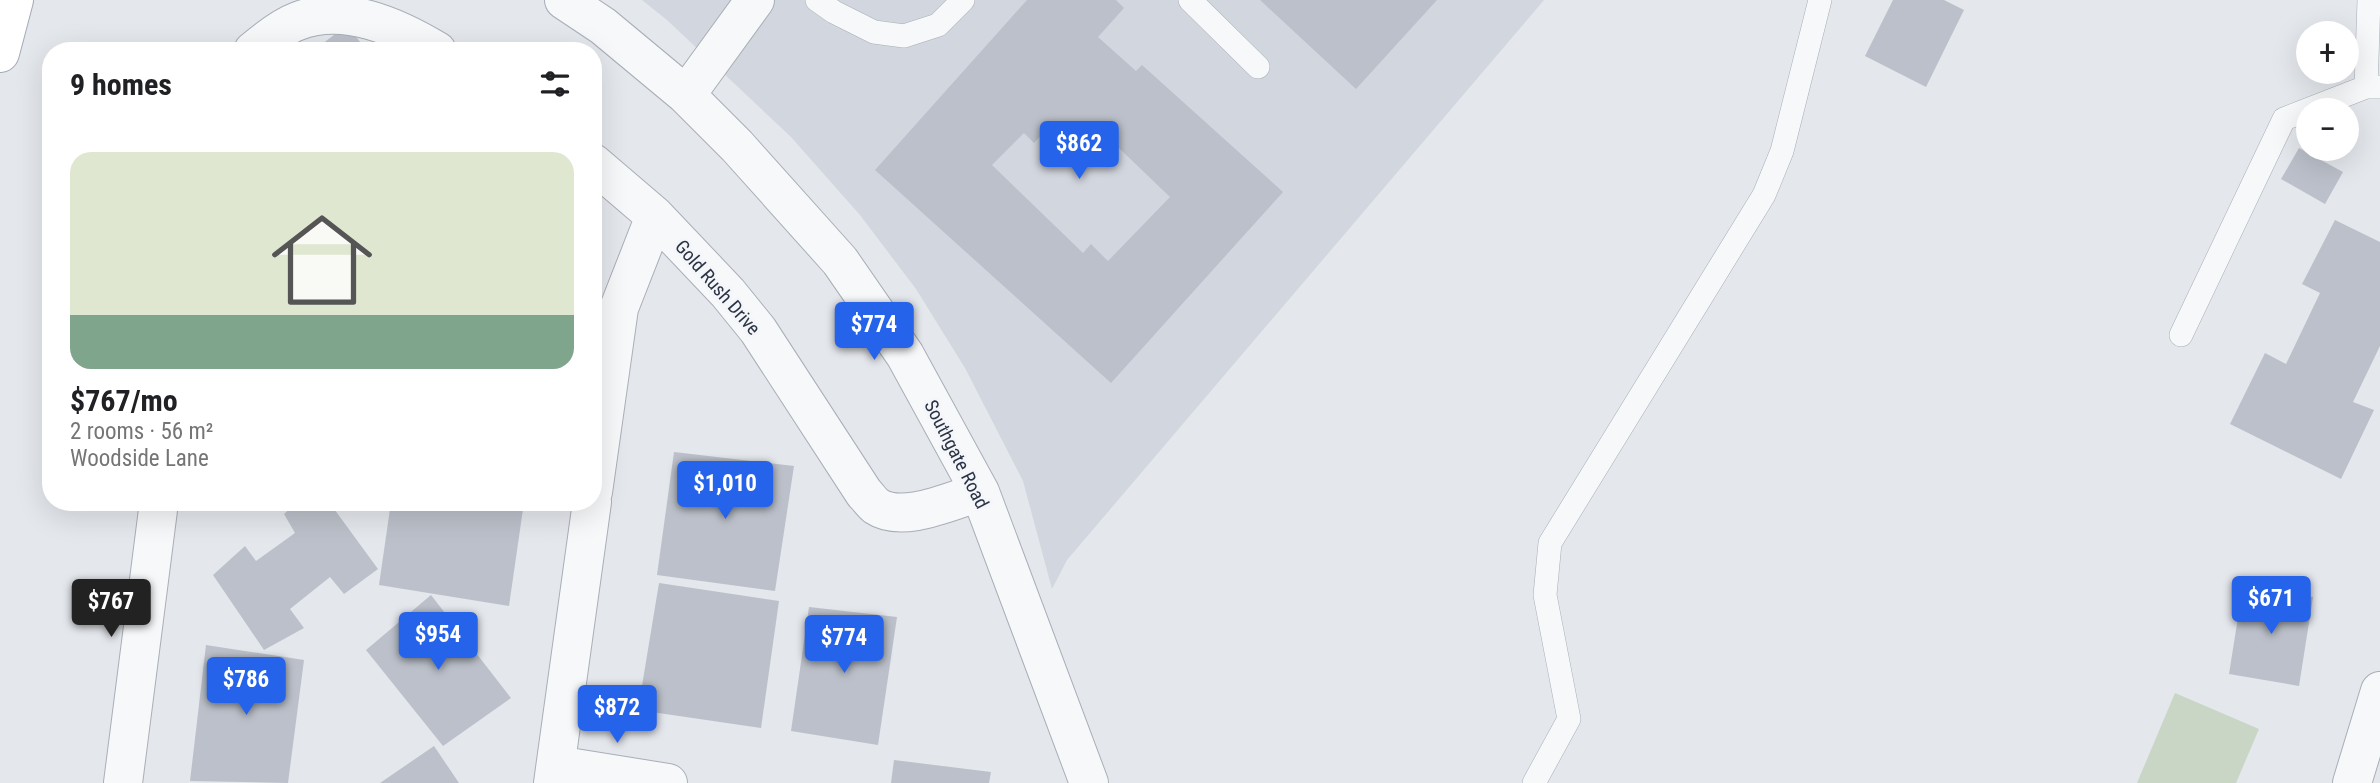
<!DOCTYPE html>
<meta charset="utf-8">
<style>
:root{--surface:#fff;--page:#f2f2f2;--text:#202124;--muted:#757577;--line:#e0e0e0;--accent:#2563eb}
body{margin:0;font-family:"Roboto Condensed",sans-serif;background:var(--page);color:var(--text);height:100vh;display:flex;flex-direction:column;font-size:26px;white-space:nowrap}
*{box-sizing:border-box;margin:0}
p{font-size:23px;color:var(--muted)}
.icon{flex:none;width:38px;height:38px;fill:none;stroke:currentColor;stroke-width:2;stroke-linecap:round;stroke-linejoin:round}
.map{position:relative;flex:1;overflow:hidden}
.side{position:absolute;left:42px;top:42px;width:560px;height:469px;display:flex;flex-direction:column;background:var(--surface);border-radius:28px;box-shadow:0 7px 28px #0002}
.side>*{flex:none}
.tools{position:absolute;left:2296px;top:21px;display:grid;gap:14px}
.tools a{display:grid;place-items:center;width:63px;height:63px;border-radius:50%;background:var(--surface);box-shadow:0 7px 28px #0002;font-size:35px}
.price{position:absolute;translate:-50% -60px;padding:0 16px;border-radius:7px;background:var(--accent);color:#fff;font-size:23px;line-height:46px;filter:drop-shadow(0 2px 4px #0008)}
.price::after{content:'';position:absolute;left:50%;top:42px;width:21px;height:16px;margin-left:-10px;background:inherit;clip-path:polygon(0 0,100% 0,50% 100%)}
.price.on{background:#222;color:#fff}
ul{padding:0;list-style:none}
li{display:grid;align-content:center;gap:14px;height:371px;padding:0 28px}
li+li{border-top:2px solid var(--line)}
li span{display:grid;place-items:center;height:217px;border-radius:21px;color:#555}
li>.icon{margin-inline-start:auto}
span .icon{width:126px;height:126px;fill:#fffc;stroke-width:1}
li b{font-size:30px}
h2{display:flex;justify-content:space-between;align-items:center;height:84px;padding:0 28px;font-size:30px}
.map>svg:first-child{display:block}
.built{fill:#d2d6de}
.garden{fill:#c9d6c5}
.building{fill:#bbc0ca;fill-rule:evenodd}
.lines{fill:none;stroke-linecap:round;stroke-linejoin:round}
.service-casing{stroke:#a9aeb7;stroke-width:24}
.minor-casing{stroke:#a9aeb7;stroke-width:40}
.primary-casing{stroke:#a3abb8;stroke-width:40}
.service{stroke:#f7f8fa;stroke-width:23}
.minor{stroke:#f7f8fa;stroke-width:38}
.primary{stroke:#fff;stroke-width:38}
.labels{text-anchor:middle;stroke-width:6;stroke-linejoin:round;paint-order:stroke}
.street-label{font-size:19px;fill:#2b3445;stroke:#f4f6f9}
</style>
<div class="map">
<svg width="2380" height="783" viewBox="0 0 2380 783">
<rect width="100%" height="100%" fill="#e4e7ec"/>
<path class="built" d="M642,0H1544L1067,560L1052,589L1023,481L965,368L916,289L860,215L791,137L667,20Z"/>
<path class="garden" d="M2175,693L2259,729L2236,783H2137Z"/>
<path class="building" d="M1027,0H1116L1124,8L1098,37L1136,71L1142,65L1283,192L1111,383L875,170ZM1096,126L1170,197L1108,261L1091,244L1083,253L992,165L1024,133L1034,143L1046,130L1069,154Z
M1260,0H1437L1356,89Z
M1893,0H1944L1964,10L1926,87L1865,56Z
M347,25L367,51H313Z
M2299,148L2343,172L2325,204L2281,179Z
M2335,220L2380,242V346L2353,402L2374,410L2341,479L2230,424L2265,353L2286,364L2320,293L2302,284Z
M674,452L794,466L775,591L657,575Z
M298,502H329L378,569L344,594L330,577L290,609L304,628L264,650L213,575L245,546L256,561L295,533L284,514Z
M391,502H524L509,606L379,585Z
M659,583L779,601L761,728L638,710Z
M2243,586L2313,597L2299,686L2229,674Z
M431,595L511,698L443,746L366,650Z
M809,607L897,617L878,745L791,731Z
M206,645L304,660L288,783L190,781Z
M434,746L459,783H380Z
M894,760L991,772L989,783H891Z"/>
<g class="lines">
<defs>
<path id="service" d="M817,0L834,12L874,32L904,36L938,25L963,0
M1190,0L1258,67
M2366,87L2369,0
M2181,335L2284,119L2366,87H2380
M1534,783L1569,719L1545,595L1550,543L1764,195L1782,151L1820,0"/>
<path id="minor" d="M564,0L603,26L686,95L737,146L840,261L905,355L980,492L1089,783
M253,51C267,39 282,27 298,21C345,3 397,27 437,51
M686,95L755,0
M593,163L655,216L728,293L758,330L864,493C868,497 872,503 876,506C903,524 952,500 980,492
M593,492L619,308L655,216
M556,765L668,783
M123,783L159,502
M553,783L592,502
M2352,783L2380,691"/>
<path id="primary" d="M0,53L14,0"/>
</defs>
<use href="#service" class="service-casing"/>
<use href="#minor" class="minor-casing"/>
<use href="#primary" class="primary-casing"/>
<use href="#service" class="service"/>
<use href="#minor" class="minor"/>
<use href="#primary" class="primary"/>
</g>
<g class="labels">
<g class="street-label">
<text transform="translate(718 287) rotate(49)" y="7">Gold Rush Drive</text>
<text transform="translate(957 454) rotate(63)" y="7">Southgate Road</text>
</g>
</g>
</svg>
<div class="tools">
<a>+</a>
<a>−</a>
</div>
<b class="price" style="left:1079px;top:181px">$862</b>
<b class="price" style="left:874px;top:362px">$774</b>
<b class="price" style="left:725px;top:521px">$1,010</b>
<b class="price" style="left:2271px;top:636px">$671</b>
<b class="price on" style="left:111px;top:639px">$767</b>
<b class="price" style="left:438px;top:672px">$954</b>
<b class="price" style="left:844px;top:675px">$774</b>
<b class="price" style="left:246px;top:717px">$786</b>
<b class="price" style="left:617px;top:745px">$872</b>
<section class="side">
<h2>9 homes<svg class="icon" aria-label="filters" viewBox="0 0 24 24"><path d="M4 7h16M4 17h16"/><circle cx="9" cy="7" r="2"/><circle cx="15" cy="17" r="2"/></svg></h2>
<ul>
<li><span style="background:linear-gradient(#dfe7d0 75%,#7fa58c 0)"><svg class="icon" aria-label="home" viewBox="0 0 24 24"><path d="M3 11l9-7 9 7M6 9v11h12V9"/></svg></span><div><b>$767/mo</b><p>2 rooms · 56 m²</p><p>Woodside Lane</p></div></li>
</ul>
</section>
</div>
